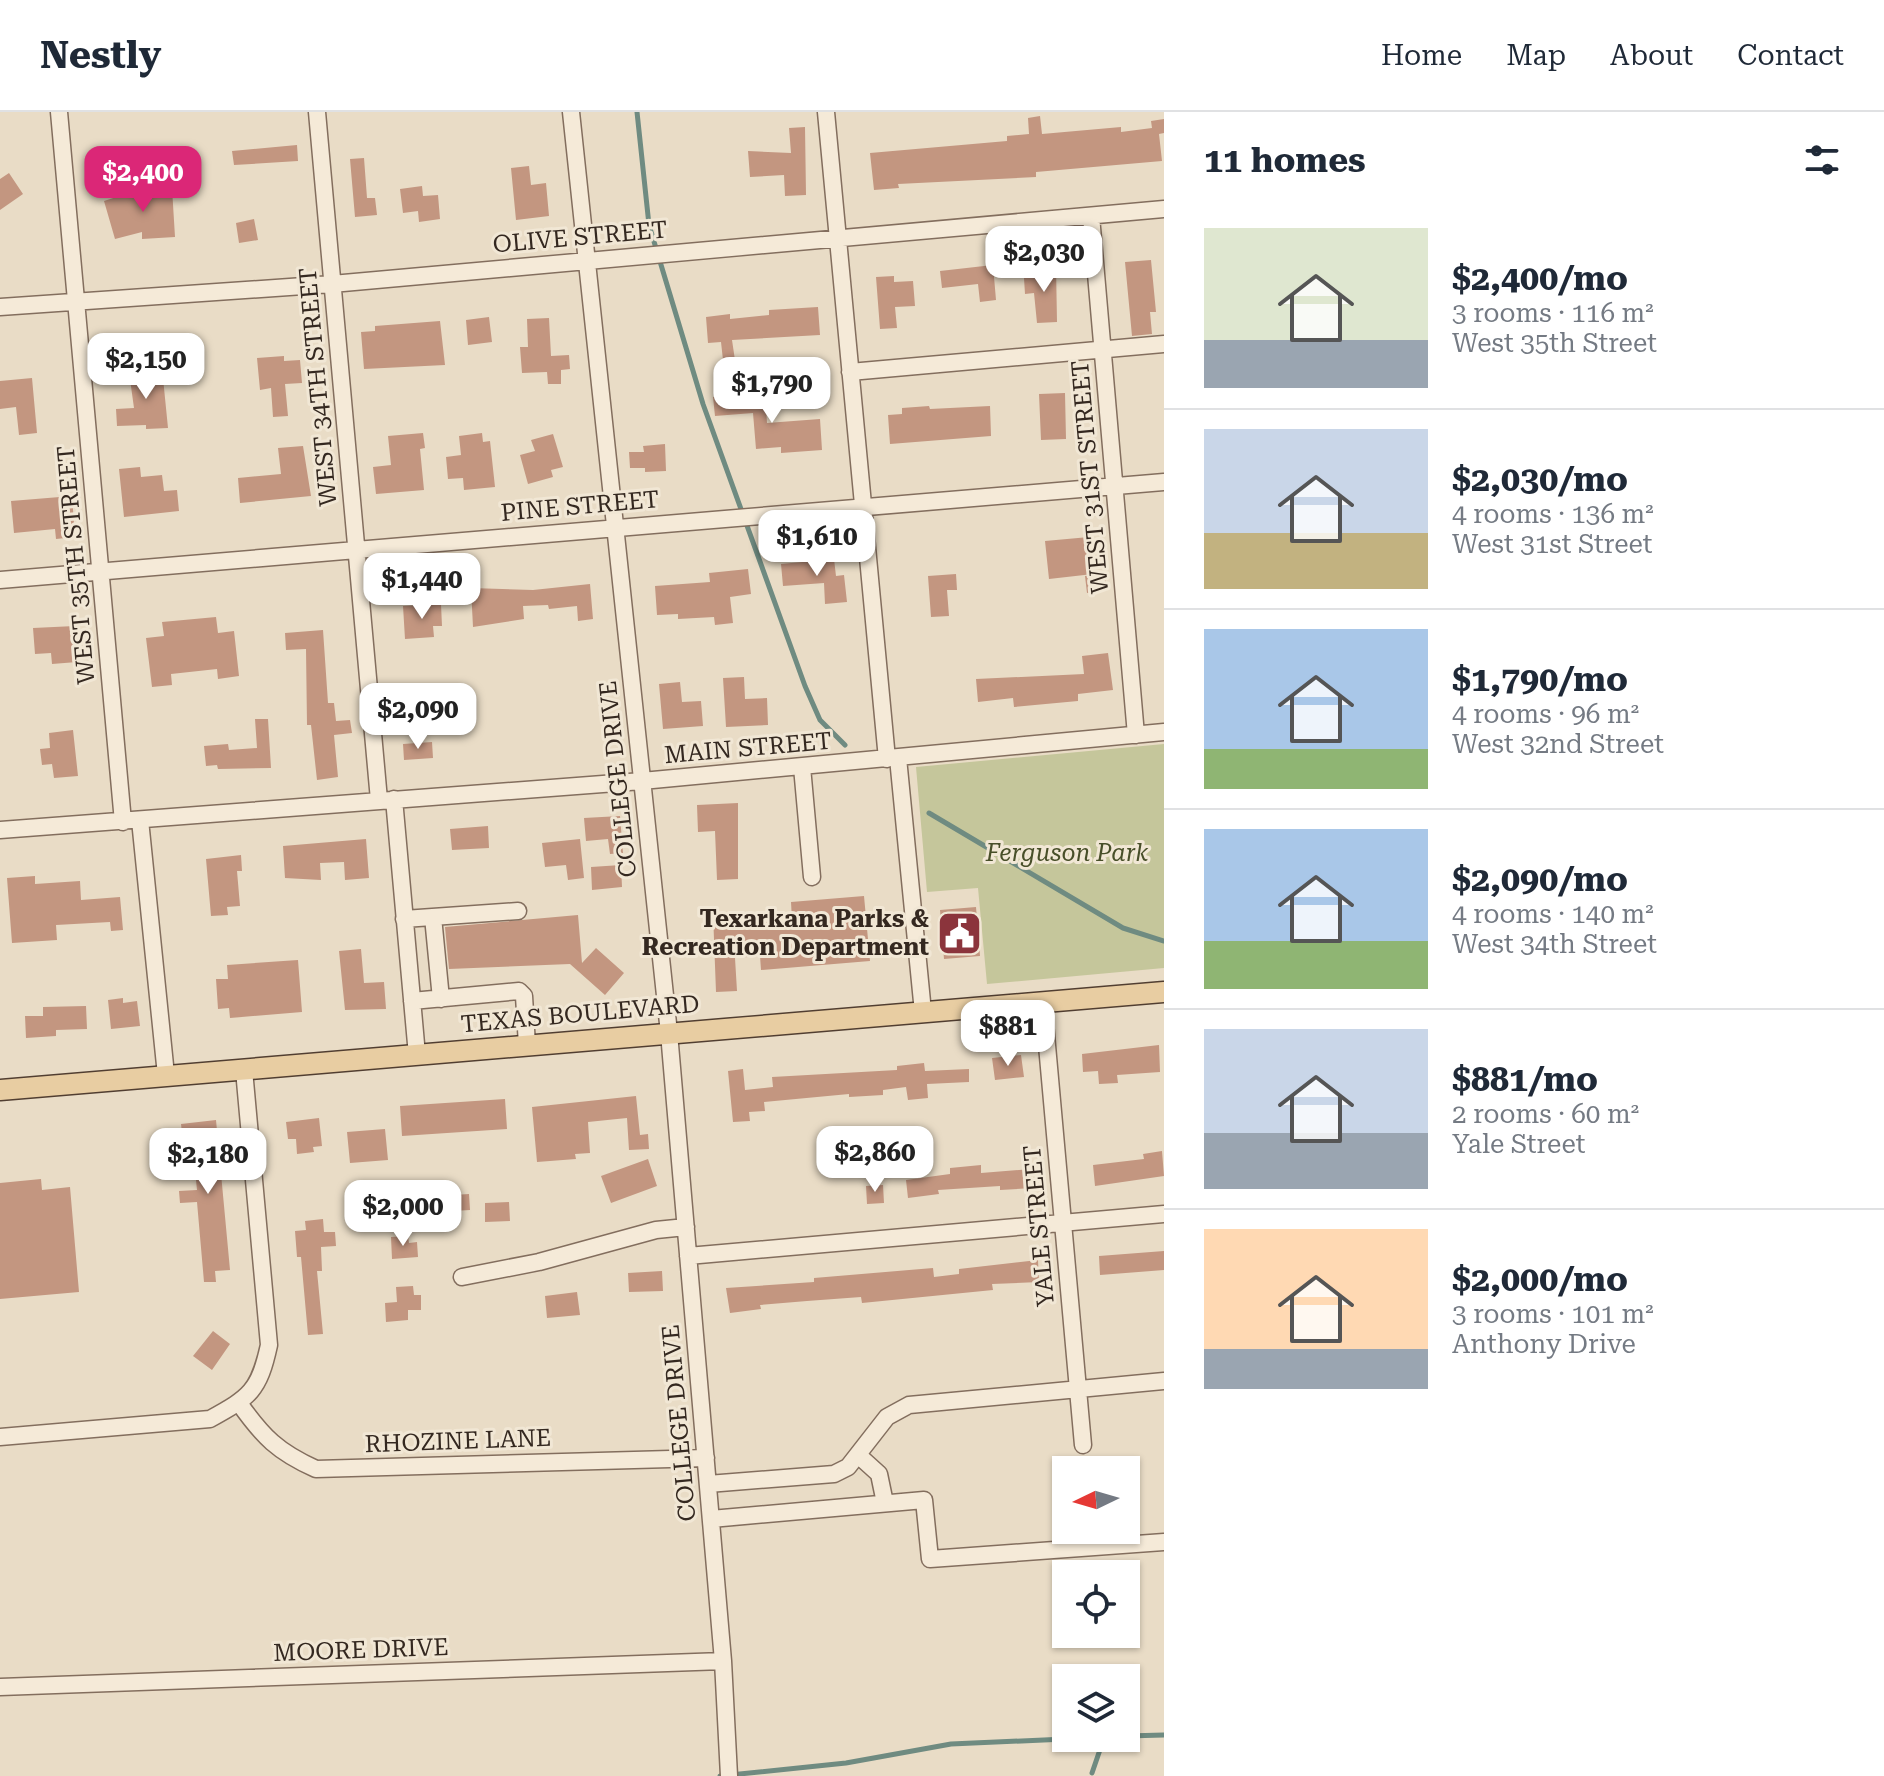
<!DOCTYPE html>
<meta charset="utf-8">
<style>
:root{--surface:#fff;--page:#f6f6f7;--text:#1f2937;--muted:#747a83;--line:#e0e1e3;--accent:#db2777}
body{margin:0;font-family:"Roboto Serif",serif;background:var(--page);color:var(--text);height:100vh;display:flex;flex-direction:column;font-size:30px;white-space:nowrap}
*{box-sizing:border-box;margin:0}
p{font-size:26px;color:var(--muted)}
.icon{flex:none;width:44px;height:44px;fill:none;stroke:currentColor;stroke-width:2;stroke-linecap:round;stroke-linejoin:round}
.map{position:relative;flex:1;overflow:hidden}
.drawer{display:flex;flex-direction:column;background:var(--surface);width:720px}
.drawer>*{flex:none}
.needle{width:52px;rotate:265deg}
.buttons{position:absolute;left:1052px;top:1344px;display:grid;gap:16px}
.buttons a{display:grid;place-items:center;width:88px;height:88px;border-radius:0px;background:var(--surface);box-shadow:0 2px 6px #0004;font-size:40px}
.price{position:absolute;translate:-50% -68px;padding:0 18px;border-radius:16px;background:#fff;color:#222;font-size:26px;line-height:52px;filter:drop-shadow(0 2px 4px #0008)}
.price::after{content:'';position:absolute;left:50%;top:48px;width:24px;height:18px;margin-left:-12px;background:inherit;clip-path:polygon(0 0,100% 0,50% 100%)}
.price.selected{background:var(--accent);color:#fff}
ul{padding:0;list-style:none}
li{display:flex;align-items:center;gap:24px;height:200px;padding:0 40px}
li+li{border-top:2px solid var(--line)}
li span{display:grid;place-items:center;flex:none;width:224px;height:160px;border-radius:0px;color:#555}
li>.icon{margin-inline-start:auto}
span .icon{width:96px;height:96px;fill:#fffc;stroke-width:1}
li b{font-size:34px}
h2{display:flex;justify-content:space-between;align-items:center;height:96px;padding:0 40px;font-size:34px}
header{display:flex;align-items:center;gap:48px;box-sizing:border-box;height:112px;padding:0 40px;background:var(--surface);border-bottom:2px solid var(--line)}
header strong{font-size:38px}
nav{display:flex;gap:44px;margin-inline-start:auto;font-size:28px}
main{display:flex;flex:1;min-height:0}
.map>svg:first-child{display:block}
.green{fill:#c5c69b}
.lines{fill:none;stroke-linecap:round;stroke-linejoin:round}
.stream{stroke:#6f8b81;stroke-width:5}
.building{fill:#c39680}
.minor-casing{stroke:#836e5e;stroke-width:19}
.major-casing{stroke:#513e31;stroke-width:23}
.minor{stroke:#f5ead8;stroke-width:16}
.major{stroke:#e8cda2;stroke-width:20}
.labels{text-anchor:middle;stroke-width:6;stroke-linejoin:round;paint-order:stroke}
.street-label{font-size:24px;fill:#342820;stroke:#f1e7d5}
.park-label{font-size:24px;font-style:italic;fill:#484f29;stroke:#f1e7d5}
.poi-label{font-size:24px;font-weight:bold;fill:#342820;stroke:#f1e7d5;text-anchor:end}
</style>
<header>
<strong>Nestly</strong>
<nav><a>Home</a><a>Map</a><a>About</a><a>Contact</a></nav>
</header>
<main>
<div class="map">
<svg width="1164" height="1664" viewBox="0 0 1164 1664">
<rect width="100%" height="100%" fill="#e9dcc6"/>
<path class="green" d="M1164,632V856L987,872L978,776L927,780L916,655Z"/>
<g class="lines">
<path class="stream" d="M637,0L649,113L703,292L805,574L820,608L845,633
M929,701L1123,816L1164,829
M1126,1624L1164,1623
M1092,1661L1104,1626
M720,1664L846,1651L951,1632L1088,1626"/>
</g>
<path class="building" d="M1040,4L1042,22L1121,15V20L1152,16L1151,9L1164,7V21L1159,22L1162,49L1036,60V65L898,72L899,76L874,78L870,41L1007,29V24L1029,22L1028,6Z
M805,15L806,83L785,84L784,63L750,65L748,39L791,41L789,16Z
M297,33L298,49L234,53L232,39Z
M364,46L367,86H375L377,103L355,105L350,47Z
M529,54L531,73L546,71L549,104L516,108L511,56Z
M9,61L23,82L0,98V67Z
M422,74L423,84L438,83L440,107L419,110L418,99L403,101L400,77Z
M172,76L175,125L142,127V120L115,127L104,89L138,78Z
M254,107L258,128L239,131L236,111Z
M1151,148L1156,200H1150L1152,222L1132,224L1125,150Z
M993,153L996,188L980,190L978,172L942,176L940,159Z
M1056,154L1057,210L1037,211L1034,181L1025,182L1024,166L1041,164L1040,155Z
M894,164V170L913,169L915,194L895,195L897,216L880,217L876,165Z
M818,195L820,223L732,228L736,255L724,257L721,230L708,231L706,205L730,202V207L769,203V198Z
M489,205L492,230L468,233L466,208Z
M549,206L551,244L569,243L570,257L561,258V272H548L547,260L522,261L520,235H528L527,207Z
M440,209L445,253L364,257L361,220L375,219V214Z
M284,244V249L300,248L302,271L285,272L288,304L273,305L271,276L260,278L257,246Z
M162,256L168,316L146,317V313L117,314L116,297L134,296L129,260Z
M32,266L37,321L19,323L16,295L0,297V269Z
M765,281L767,311L820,307L822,338L781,341V335L756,337L753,301L715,304L713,285Z
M1065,281L1066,327L1041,328L1039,282Z
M929,294L930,297L990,294L991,324L890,332L888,303L902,302V296Z
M423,321L425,336L420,337L424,378L376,382L373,355L391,353L388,324Z
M482,321L483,330L490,329L495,375L464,378L463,366L448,367L446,345L461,343L459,324Z
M553,322L563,355L551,358L553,365L528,372L520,343L535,339L531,328Z
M665,332L666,359L645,360V356H630L629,340H644L643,334Z
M303,334L311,384L240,391L238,366L281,362L278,336Z
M140,355L141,365L162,363L164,379L177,378L179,399L124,405L119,357Z
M72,384L75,425L56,427L55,417L14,421L11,389Z
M1089,425L1093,462L1049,467L1045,429Z
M834,447L836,464L844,463L847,490L825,492L824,471L783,474L781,452Z
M748,457L751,482L730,485L733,511L715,513L714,505L678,507V502L657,503L655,474L710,470L709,461Z
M956,462L957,478H947L949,504L931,505L928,464Z
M1105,462L1107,478L1087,481L1085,464Z
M590,472L593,507L578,509L577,494L549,497L548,493L523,494L524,507L473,515L471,476L533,478Z
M441,492L442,514H433L434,525L405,527L403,494Z
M216,505L218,521L234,519L239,564L218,567L217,557L171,562L172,573L152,575L146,526L164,524L162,510Z
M75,514L77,550L52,552L51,541L35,542L33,516Z
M323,518L328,591H334L336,609L350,608L352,621L334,623L338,665L317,668L311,613H307L306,537L286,538L285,521Z
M1108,541L1113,578L1078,582V589L1014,595L1013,586L978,590L976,567L1084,562L1082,544Z
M744,565L745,587L767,586L768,613L726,615L723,566Z
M680,570L682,590L701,589L703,614L663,617L659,572Z
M435,573L438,597L416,599L413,576Z
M255,607H268L271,656L218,657L217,653L206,654L204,634L228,632L229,638L257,636Z
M73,618L78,664L54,666L52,652L42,653L40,637L50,636L49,621Z
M432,630L433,646L404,648L403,632Z
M738,691V767L717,768L715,719L698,720L697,693Z
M620,704L623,741L610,742L608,727L586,729L584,706Z
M488,714L489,736L452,738L450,717Z
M366,727L369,766L345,768L344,750L320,751L321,768L285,766L283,734Z
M580,727L584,766L568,768L566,753L545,755L542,731Z
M241,743L242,759H237L240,794L227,795L228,803L211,804L206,747Z
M621,753L622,775L592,778L591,755Z
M35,764V772L80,769L81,788L120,785L123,818L111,819L110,810L56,813L57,828L12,831L7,766Z
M864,784L870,849L761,858L760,844L735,846L737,879L716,880L713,801L737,799L738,813L792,808L791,790Z
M976,795L980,844L944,847L940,798Z
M578,803L582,851L596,836L624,861L605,883L570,852L449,857L445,815Z
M361,837L364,871L384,870L386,897L345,898L339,839Z
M298,848L302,900L230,906L229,896L218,897L216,867H228L227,853Z
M123,886V891L137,889L140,914L111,917L108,888Z
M86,894L87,917L56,918V924L26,926L25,904H43V895Z
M1159,933L1160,960L1117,963L1118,971L1099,972L1098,959L1083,960L1082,942Z
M1021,943L1024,965L995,968L992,946Z
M924,951L925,959L969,957V970L927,972L928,986L908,988L906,975L883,978V983L849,985V982L764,990L765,999L749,1000L750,1009L733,1010L728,959L743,957L745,978L773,975L772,965L897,958V954Z
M636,984L640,1023L648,1022L649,1037L629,1038L627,1006L588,1010L590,1041L575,1042L576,1047L537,1050L532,995Z
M505,987L507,1017L402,1024L400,994Z
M319,1006L322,1034L313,1035L314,1040L297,1042L296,1027H288L286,1010Z
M216,1008L230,1158L215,1159L216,1170H204L197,1090L180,1091L179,1079L197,1078L193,1038L184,1039L181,1012Z
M385,1017L388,1048L350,1051L347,1020Z
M1162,1039L1164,1064L1095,1074L1093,1053L1144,1047L1143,1042Z
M648,1047L657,1074L611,1091L601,1064Z
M981,1053V1061L1031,1057L1033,1076L1000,1078V1074L938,1078L939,1082L908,1086L906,1068L950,1062V1056Z
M41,1067L42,1078L70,1075L79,1180L0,1187V1071Z
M883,1073L884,1091L867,1092L866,1074Z
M469,1082L470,1098L453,1099L454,1108L439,1110L437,1084Z
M509,1090L510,1109L485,1110V1091Z
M323,1107L324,1120H335L336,1134L321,1135L322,1159H317L323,1222L308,1223L301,1145H297L295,1119L306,1118L305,1109Z
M408,1124L409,1131L417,1130L418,1145L392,1147L391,1125Z
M1164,1139V1158L1100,1163L1099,1144Z
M1038,1148L1039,1170L992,1172L993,1178L862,1191L861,1185L807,1189L760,1193L761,1197L730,1201L726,1176L814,1170V1166L933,1156L934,1165L959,1162V1157Z
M662,1159L663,1179L629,1180L628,1161Z
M413,1174L414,1183H421V1198H408V1208L386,1210L385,1191L397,1190L396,1175Z
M577,1180L580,1203L547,1206L545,1184Z
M213,1219L230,1232L212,1258L193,1244Z"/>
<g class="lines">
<defs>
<path id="minor" d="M59,0L123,710
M317,0L379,688
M571,0L669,921L723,1549L729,1664
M826,0L887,647
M1091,104L1136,623
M0,195L332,172L1164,97
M850,260L1164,232
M0,468L1164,370
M898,646L923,900
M802,655L812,765
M394,687L417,943
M140,708L166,963
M0,718L642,669L1164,620
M433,805L441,887
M404,807L518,799
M412,889L519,879L524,884L527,933
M1043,889L1083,1333
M688,1144L1164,1102
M462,1165L539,1150L656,1118L686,1115
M239,1291C263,1325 278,1340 316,1357L706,1346
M0,1325L210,1307C250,1285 259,1279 269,1233L244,958
M858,1343L879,1362L885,1391
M708,1372L834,1362L848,1355L887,1305L909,1293L1164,1269
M711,1407L924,1388L930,1447L1164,1430
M0,1575L723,1549"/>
<path id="major" d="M0,978L1164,880"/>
</defs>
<use href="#minor" class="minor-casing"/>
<use href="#major" class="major-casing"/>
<use href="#minor" class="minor"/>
<use href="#major" class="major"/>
</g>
<defs>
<symbol id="civic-square" viewBox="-11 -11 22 22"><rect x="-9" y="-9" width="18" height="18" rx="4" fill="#8b343c" stroke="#f1e7d5"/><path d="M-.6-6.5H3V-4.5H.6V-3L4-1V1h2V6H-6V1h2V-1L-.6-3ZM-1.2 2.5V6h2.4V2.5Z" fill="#fff"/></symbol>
</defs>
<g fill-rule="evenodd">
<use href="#civic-square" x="934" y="796" width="51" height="51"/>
</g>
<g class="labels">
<g class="street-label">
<text transform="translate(580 125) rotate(-5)" y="8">OLIVE STREET</text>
<text transform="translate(318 275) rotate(-95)" y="8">WEST 34TH STREET</text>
<text transform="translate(1090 365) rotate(-95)" y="8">WEST 31ST STREET</text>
<text transform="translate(580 394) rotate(-5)" y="8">PINE STREET</text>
<text transform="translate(76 453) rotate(-95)" y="8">WEST 35TH STREET</text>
<text transform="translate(748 636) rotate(-5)" y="8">MAIN STREET</text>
<text transform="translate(618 667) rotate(-96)" y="8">COLLEGE DRIVE</text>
<text transform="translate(580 902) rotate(-5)" y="8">TEXAS BOULEVARD</text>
<text transform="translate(1039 1114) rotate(-95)" y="8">YALE STREET</text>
<text transform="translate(679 1311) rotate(-95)" y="8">COLLEGE DRIVE</text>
<text transform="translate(458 1329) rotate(-2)" y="8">RHOZINE LANE</text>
<text transform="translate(361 1538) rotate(-2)" y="8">MOORE DRIVE</text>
</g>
<g class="park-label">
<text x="1067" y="749">Ferguson Park</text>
</g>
<g class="poi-label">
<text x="929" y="815">Texarkana Parks &amp;<tspan x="929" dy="28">Recreation Department</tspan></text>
</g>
</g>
</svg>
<div class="buttons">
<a><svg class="needle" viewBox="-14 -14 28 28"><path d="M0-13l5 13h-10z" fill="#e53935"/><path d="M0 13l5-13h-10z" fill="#747a83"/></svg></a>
<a><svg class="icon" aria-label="locate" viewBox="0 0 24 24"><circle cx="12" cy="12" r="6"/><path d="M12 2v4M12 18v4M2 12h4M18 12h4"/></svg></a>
<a><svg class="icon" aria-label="layers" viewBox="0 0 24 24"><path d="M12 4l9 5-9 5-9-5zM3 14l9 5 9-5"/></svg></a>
</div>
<b class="price selected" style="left:143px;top:102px">$2,400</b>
<b class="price" style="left:1044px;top:182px">$2,030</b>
<b class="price" style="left:146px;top:289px">$2,150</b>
<b class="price" style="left:772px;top:313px">$1,790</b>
<b class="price" style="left:817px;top:466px">$1,610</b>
<b class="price" style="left:422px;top:509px">$1,440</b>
<b class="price" style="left:418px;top:639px">$2,090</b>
<b class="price" style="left:1008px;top:956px">$881</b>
<b class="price" style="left:875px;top:1082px">$2,860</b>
<b class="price" style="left:208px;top:1084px">$2,180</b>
<b class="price" style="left:403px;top:1136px">$2,000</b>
</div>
<section class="drawer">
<h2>11 homes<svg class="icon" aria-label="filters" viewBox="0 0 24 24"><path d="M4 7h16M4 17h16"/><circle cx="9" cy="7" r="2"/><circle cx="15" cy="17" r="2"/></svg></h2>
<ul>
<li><span style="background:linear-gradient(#dfe7d0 70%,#9aa5b1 0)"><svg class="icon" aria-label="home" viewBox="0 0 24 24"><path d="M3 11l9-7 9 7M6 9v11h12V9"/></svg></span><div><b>$2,400/mo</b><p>3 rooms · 116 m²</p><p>West 35th Street</p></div></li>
<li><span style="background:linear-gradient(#c9d6e8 65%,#c2b280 0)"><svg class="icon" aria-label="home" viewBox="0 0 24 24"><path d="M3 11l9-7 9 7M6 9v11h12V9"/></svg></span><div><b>$2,030/mo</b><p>4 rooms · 136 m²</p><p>West 31st Street</p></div></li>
<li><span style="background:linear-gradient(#a9c7e8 75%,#8fb573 0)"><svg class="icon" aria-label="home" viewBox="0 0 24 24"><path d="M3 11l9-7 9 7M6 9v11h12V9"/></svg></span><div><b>$1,790/mo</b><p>4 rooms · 96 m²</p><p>West 32nd Street</p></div></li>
<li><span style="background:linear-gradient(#a9c7e8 70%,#8fb573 0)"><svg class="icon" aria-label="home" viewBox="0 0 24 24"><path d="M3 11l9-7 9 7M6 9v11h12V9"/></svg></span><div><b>$2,090/mo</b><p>4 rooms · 140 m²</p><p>West 34th Street</p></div></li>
<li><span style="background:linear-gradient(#c9d6e8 65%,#9aa5b1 0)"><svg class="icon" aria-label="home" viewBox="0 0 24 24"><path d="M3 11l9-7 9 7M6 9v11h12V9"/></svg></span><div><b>$881/mo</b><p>2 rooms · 60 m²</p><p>Yale Street</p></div></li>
<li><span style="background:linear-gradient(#ffd9b3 75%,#9aa5b1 0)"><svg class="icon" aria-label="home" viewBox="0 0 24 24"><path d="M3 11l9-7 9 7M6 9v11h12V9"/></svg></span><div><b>$2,000/mo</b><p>3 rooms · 101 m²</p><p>Anthony Drive</p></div></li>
</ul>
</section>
</main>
